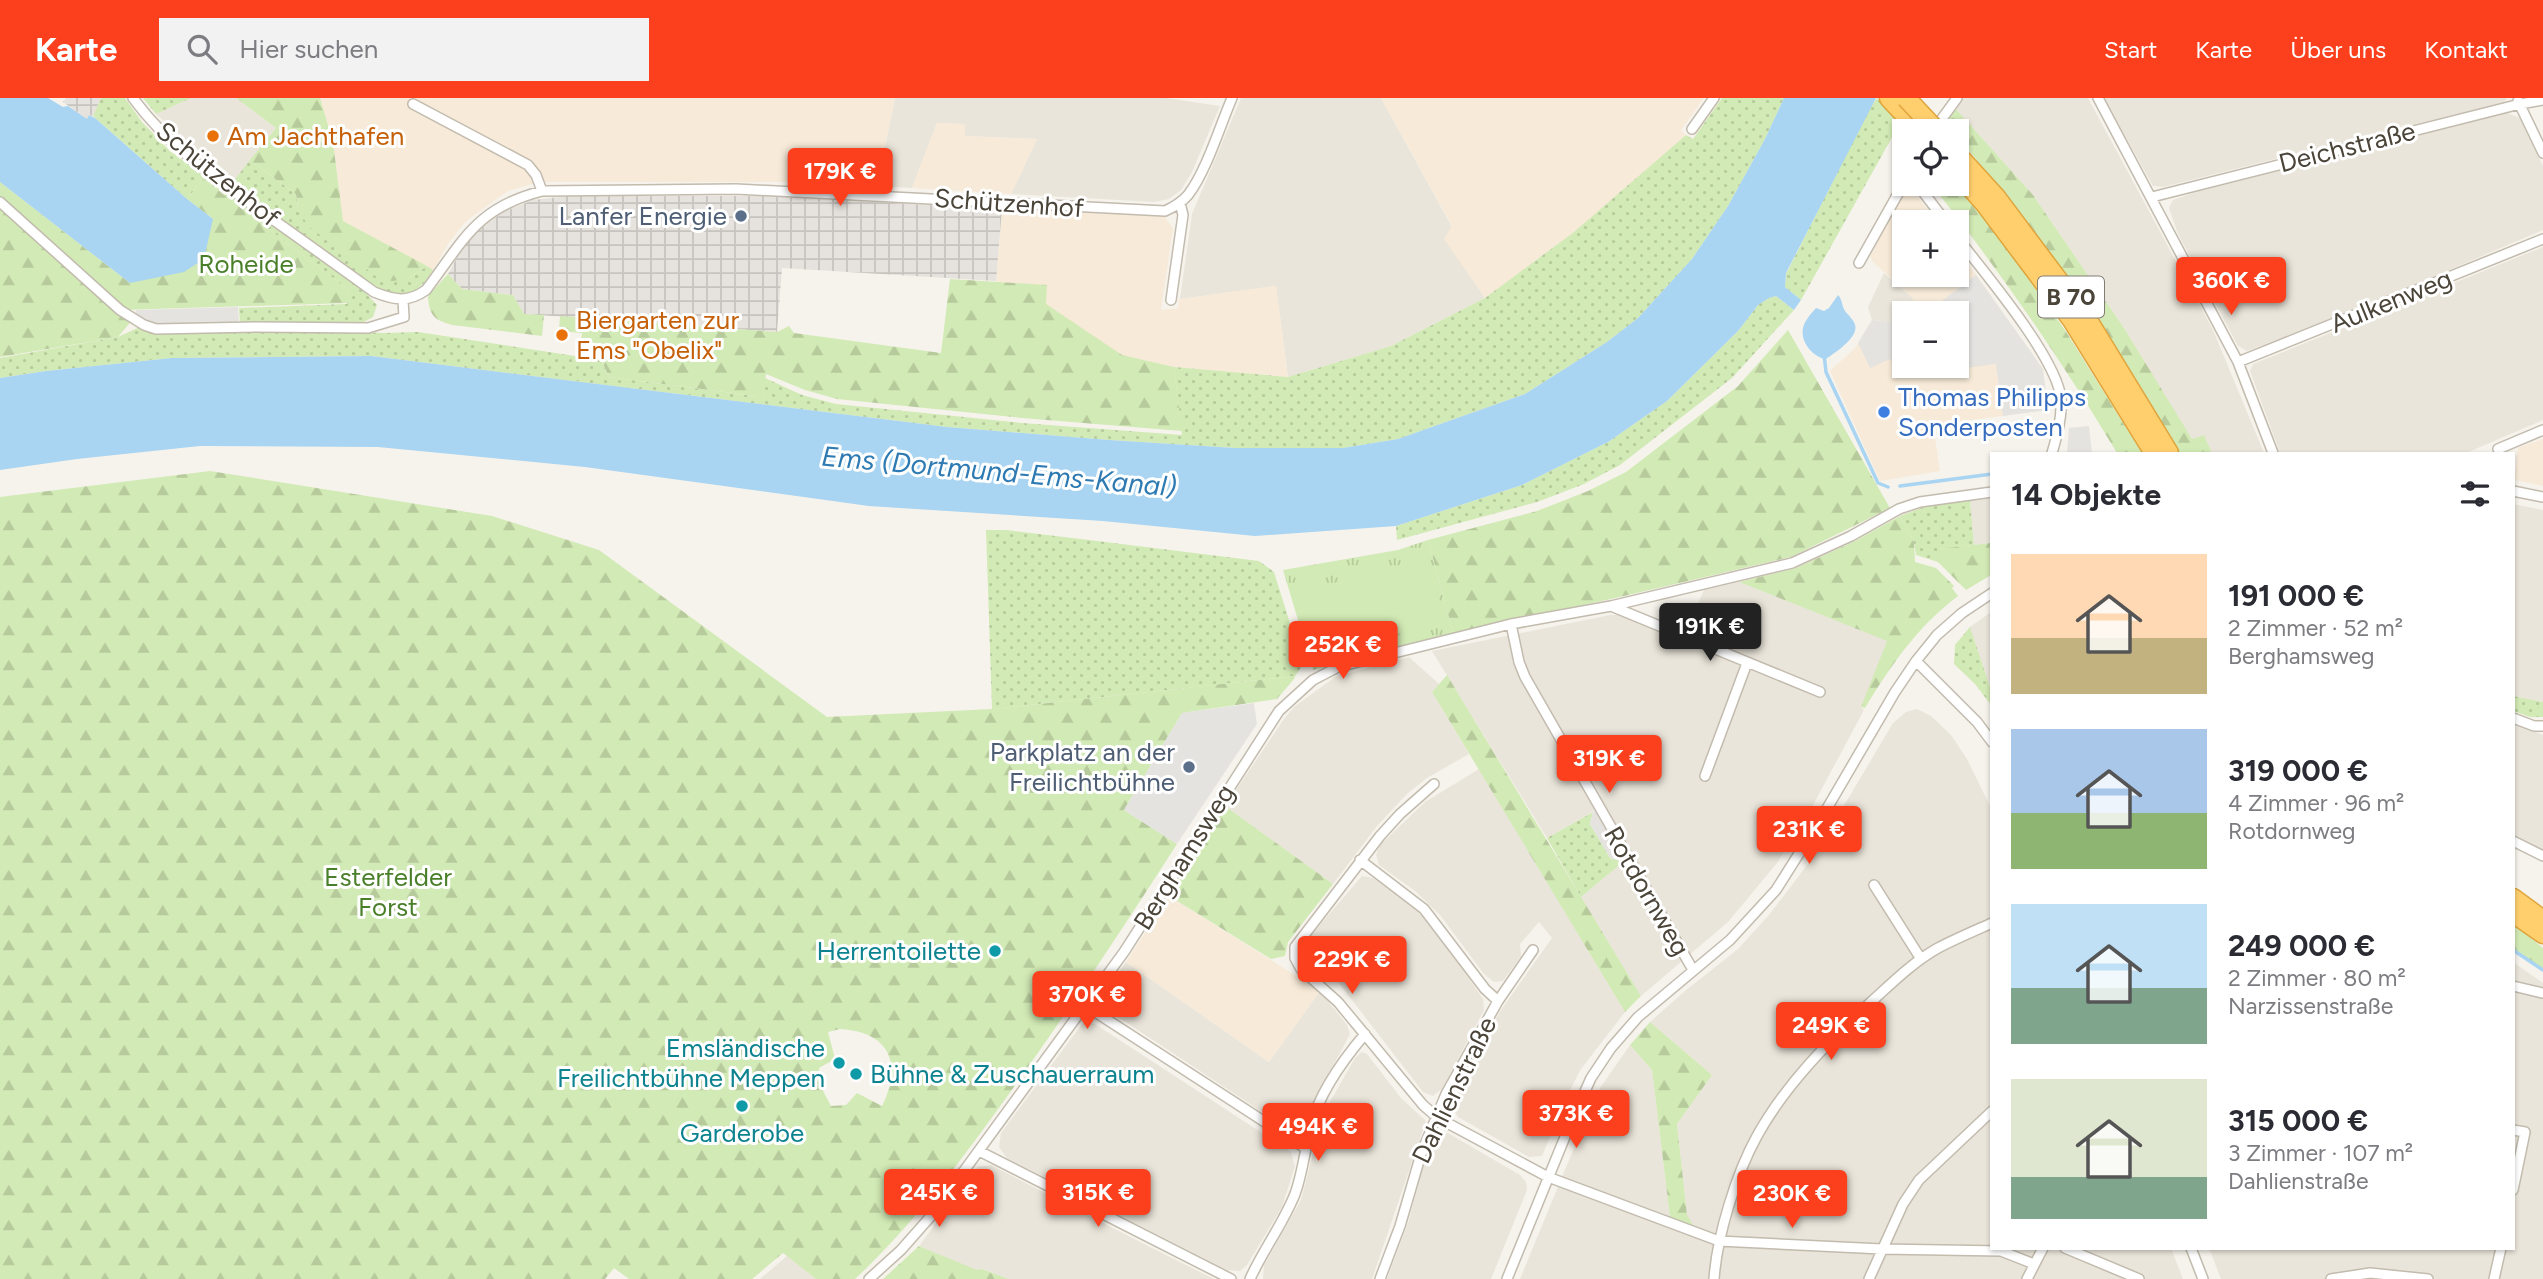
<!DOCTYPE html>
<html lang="de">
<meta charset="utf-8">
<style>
:root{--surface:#fff;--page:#f2f2f3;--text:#2b2b33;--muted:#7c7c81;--accent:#fc3f1d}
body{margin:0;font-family:Figtree,sans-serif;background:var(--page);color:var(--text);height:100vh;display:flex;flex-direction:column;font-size:26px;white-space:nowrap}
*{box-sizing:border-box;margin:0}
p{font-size:23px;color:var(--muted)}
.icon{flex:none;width:38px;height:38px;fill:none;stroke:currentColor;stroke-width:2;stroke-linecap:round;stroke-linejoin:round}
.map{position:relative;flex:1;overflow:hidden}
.panel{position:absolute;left:1990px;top:354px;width:525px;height:798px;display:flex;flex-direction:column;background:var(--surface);border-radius:0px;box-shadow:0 2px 5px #0004}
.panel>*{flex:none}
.fabs{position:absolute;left:1892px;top:21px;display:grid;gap:14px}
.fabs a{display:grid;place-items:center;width:77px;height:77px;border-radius:0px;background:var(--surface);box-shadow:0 2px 5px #0004;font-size:35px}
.price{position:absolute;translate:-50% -60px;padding:0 16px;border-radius:7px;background:var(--accent);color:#fff;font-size:23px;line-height:46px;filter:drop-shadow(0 2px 4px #0008)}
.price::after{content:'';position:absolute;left:50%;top:42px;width:21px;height:16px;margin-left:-10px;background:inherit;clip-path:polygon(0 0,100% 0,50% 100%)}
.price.active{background:#222;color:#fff}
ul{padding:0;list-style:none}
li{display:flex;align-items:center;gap:21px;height:175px;padding:0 21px}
li span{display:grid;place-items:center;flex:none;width:196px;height:140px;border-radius:0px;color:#555}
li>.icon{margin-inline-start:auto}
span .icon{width:84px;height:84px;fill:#fffc;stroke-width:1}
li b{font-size:30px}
h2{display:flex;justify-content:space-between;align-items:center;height:84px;padding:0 21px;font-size:30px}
header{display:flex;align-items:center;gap:42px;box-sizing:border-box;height:98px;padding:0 35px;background:var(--accent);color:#fff}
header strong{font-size:33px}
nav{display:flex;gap:38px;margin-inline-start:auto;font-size:24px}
.search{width:490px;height:63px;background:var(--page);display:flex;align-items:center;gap:18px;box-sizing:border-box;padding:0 24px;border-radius:0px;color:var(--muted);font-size:26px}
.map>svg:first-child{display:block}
.residential{fill:#eae5da}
.commercial{fill:#f7ead8}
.industrial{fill:url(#industrial-grid)}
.grass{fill:url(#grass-dots)}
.forest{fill:url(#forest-firs);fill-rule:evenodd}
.park{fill:url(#park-tufts)}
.pitch{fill:#d2eab5}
.parking{fill:#e5e3e0}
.water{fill:#a9d4f2}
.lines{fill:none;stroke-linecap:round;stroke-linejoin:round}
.stream{stroke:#a9d4f2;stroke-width:3.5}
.street-casing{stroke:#c2bbae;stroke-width:12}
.highway-casing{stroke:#e0a43c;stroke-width:21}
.street{stroke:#fff;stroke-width:9}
.highway{stroke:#ffcf6e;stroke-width:18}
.highway-bridge-casing{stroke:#e0a43c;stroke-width:21;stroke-linecap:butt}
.highway-bridge{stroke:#ffcf6e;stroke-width:18}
.food-dot{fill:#e8710a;stroke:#fff;stroke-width:2.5}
.service-dot{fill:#5c6f8a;stroke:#fff;stroke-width:2.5}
.shop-dot{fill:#3f7fe0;stroke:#fff;stroke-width:2.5}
.culture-dot{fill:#0f9aa8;stroke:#fff;stroke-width:2.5}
.labels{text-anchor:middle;stroke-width:6;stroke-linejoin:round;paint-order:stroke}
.shield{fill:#fff;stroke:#817c74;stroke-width:2}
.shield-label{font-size:24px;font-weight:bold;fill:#4b4439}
.food-label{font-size:26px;fill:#c56008;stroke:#fff;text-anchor:start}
.street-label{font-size:26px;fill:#4b4439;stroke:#fff}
.service-label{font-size:26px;fill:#4e5e75;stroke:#fff;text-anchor:end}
.park-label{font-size:26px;fill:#4a7f2a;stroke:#fff}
.shop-label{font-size:26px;fill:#366cbe;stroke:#fff;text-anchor:start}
.culture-label{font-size:26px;fill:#0d838f;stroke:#fff;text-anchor:end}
.water-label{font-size:28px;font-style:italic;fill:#2e7ab2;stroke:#fff}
</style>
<header>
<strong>Karte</strong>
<div class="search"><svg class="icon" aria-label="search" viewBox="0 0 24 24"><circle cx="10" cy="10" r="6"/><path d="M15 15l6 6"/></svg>Hier suchen</div>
<nav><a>Start</a><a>Karte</a><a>Über uns</a><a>Kontakt</a></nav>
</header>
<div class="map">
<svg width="2543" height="1181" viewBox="0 0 2543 1181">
<defs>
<pattern id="industrial-grid" width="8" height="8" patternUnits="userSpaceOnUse" patternTransform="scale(1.75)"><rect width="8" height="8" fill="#e6e2dd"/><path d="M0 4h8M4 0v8" fill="none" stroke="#c7c3be"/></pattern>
<pattern id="grass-dots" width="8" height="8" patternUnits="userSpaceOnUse" patternTransform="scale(1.75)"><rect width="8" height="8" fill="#d2eab5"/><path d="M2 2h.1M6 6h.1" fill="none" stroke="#b6ca9c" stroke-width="1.8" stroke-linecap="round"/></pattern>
<pattern id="forest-firs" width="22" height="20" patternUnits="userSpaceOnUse" patternTransform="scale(1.75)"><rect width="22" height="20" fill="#d2eab5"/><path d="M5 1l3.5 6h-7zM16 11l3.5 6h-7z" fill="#b6ca9c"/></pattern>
<pattern id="park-tufts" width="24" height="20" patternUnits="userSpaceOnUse" patternTransform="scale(1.75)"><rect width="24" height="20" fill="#d2eab5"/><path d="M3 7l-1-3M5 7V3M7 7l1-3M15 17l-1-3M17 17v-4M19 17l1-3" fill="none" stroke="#b6ca9c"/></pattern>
</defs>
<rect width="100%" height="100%" fill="#f6f3ec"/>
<path class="residential" d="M191,0H236L276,30L232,85L156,16Z
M895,0H1166L1220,8L1192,74L1181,92L1169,101L1154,104L1011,96L1037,41L964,38L965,26L937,25L912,90L877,88Z
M1241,0H1381L1452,129L1445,141L1485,200L1391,248L1288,279L1276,188L1180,201L1192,116Z
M1964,0H2088L2213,232L2264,355H2212L2204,337L2192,342L2124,230L2033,97L1955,10Z
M2104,0H2507L2504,4L2163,89L2153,88Z
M2507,15L2520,20L2543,68V132L2364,208L2247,253L2238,248L2178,136L2169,110L2173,102L2199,93Z
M2543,149V322L2466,355H2280L2250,273L2253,266Z
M1884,175L1913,200L1912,215H1904V225L1872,222L1868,209Z
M1991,400V445L1974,447L1970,402Z
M2513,406L2543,412V604L2513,598Z
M1739,484L1888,543L1861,610L1864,612L1812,709L1777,765L1728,824L1641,898L1581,799L1628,760L1599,710L1547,740L1432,553L1610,517H1631L1684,538L1704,492Z
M1991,514V592L1970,529Z
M1409,559L1439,586L1432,594L1469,656L1427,680L1408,695L1377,728L1333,786L1225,708L1284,621L1294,609L1335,579Z
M1917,611L1931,618L1951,637L1967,661L1991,710L1992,1150H2171L2183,1181H1520L1590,1011L1600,990L1630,947L1652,972L1671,1127L1687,1117L1677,1026L1712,977L1650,924L1685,893L1738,851L1769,817L1814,758L1893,625L1906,614Z
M2513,625L2543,637V758L2513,743Z
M1479,671L1625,914L1581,971L1569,994L1542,1058L1529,1059L1458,1019L1451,1007L1477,951L1501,912L1552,840L1539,824L1520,846L1521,858L1503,883L1494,884L1484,876L1440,817L1415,793L1379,767L1376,757L1380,747L1425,704Z
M1362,778L1373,780L1417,812L1456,861L1483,901L1484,912L1442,991L1433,998L1423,994L1338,884L1310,864L1302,855L1305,844Z
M1126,864L1269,964L1320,893L1347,927L1350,936L1302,1027L1298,1031H1288L1112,915L1104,902L1105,894Z
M2513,864L2543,885V1181H2221L2209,1150H2513Z
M1086,924L1095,926L1291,1054L1295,1068L1282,1109L1247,1167L1240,1173L1227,1172L1007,1060L999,1049L1001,1035L1082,926Z
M1362,954L1367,956L1401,1000L1426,1023L1372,1181H1263L1264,1167L1301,1102L1323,1016L1355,960Z
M1448,1035L1520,1077L1526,1084L1527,1092L1491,1181H1387L1409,1122L1422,1071L1438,1040L1441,1036Z
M991,1067L1144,1146L1214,1181H1009L983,1171L977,1173L919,1148L978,1069Z
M787,1158L816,1181H760Z"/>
<path class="commercial" d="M320,0H895L877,88L783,84H540L508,93L466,123L448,146L433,172L343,123L333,44Z
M1381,0H1704L1681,32L1686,37L1574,134L1485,200L1444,141L1452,128Z
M937,25L965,26V38L1037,41L1011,96L912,90Z
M1909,87L1937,124H1904V177H1956L1957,150L2043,271L2048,312L1933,327L1940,373L1880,383L1830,273L1855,250L1872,222L1904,225V268H1956V215H1912L1913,200L1873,164L1870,158Z
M1002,111L1164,118L1173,130L1161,212L1178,210L1179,201L1276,188L1288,279L1174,269L1122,258L1045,206L996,183Z
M2543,341V388L2514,382L2518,350Z
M1169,798L1320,893L1269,964L1126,864Z"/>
<path class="industrial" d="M66,0H101L93,18L89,17L87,21L63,4Z
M568,98H766L1002,111L996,183L782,170L777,234L524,216L513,197L462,191L448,176L460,154L477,134L503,114L533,102Z"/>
<path class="grass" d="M101,0H125L142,24L170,53L362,191L377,207L373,219L362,225L240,227L239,210L347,206L349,192L203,81L187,101L93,18Z
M143,0H191L156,16Z
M1722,0H1784L1765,41L1728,108L1692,161L1638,220L1607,244L1525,296L1398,341L1343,350H1235L1109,342L947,329L371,258L172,260L46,273L0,280V260L118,239L144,227L385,235L418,234L601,262L609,279L763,299L765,280L802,297L836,306L1022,325L1182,337L1174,269L1288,279L1391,248L1485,200L1574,134L1686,37L1693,41Z
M1877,0L1900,25L1801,202L1785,189L1786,176L1868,13Z
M250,62L296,96L298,110L408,181L427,168L433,172C424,187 414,199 394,195C376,192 358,176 343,165C305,139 269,112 232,85Z
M1776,198L1794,212L1732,280L1620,367L1584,386L1537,404L1397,442L1396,428L1522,387L1608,344L1667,303L1738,233L1758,207L1769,200Z
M1970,402L1974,447L1938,451V464L1916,457L1914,444L1900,418L1924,409Z
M986,432H1006L1089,442L1259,463L1274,474L1303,567L1295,578L992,611Z
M1970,529L1991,592V607L1975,586L1954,566L1955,547Z
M2513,598L2543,604V619H2530L2513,613Z
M1593,714L1590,726L1610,760L1623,764L1581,799L1547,740Z"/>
<path class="forest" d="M236,0H320L333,44L343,123L427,168L408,181L392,183L377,179L308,128L298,110L296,96L250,62L276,30Z
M1955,10L2033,97L2124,230L2192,341L2204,337L2212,355H2180C2114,244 2042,136 1957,39L1956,33H1952L1944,25Z
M203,81L349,192L348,205L122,212L133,221L118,239L0,259V84L130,185L213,121L187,101Z
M1931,86H1957L2010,155L2065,232L2142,355H2117C2061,261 1999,172 1931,86Z
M448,176L462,191L513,197L524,216L544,217L542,238L452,227C434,222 429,217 428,198Z
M950,181L1047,187L1046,206L1122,257L1174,269L1182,333L1022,320L837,301L805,292L766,276L763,299L609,279L593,244L581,243L582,235L559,233L560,218L777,234L789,228L794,235L941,255Z
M1788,232L1890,410L1791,459L1611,501L1453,535L1428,442L1537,413L1588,393L1626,374L1738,288Z
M210,373L492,418L599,452L827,619L992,611L1295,578L1294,581L1277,601L1182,615L1124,712L1177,746C1123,830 1069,912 1011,993C963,1060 915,1125 855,1181H816L783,1155L752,1181H629L614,1170L605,1181H0V399ZM840,931C890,934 903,966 882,1008L857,995L846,1007L831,1008L821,989L819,970L835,961L828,934Z
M1900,418L1914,444L1915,464L1936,470L1954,488L1952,490L1958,498C1916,530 1892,566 1865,610L1861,609L1887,543L1739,484L1796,470L1855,443Z
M1991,445V477L1966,492L1938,464L1937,451Z
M1447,577L1641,898L1625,914L1432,594Z
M1225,708L1333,786L1288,844L1285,858L1271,861L1169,798Z
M2513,825L2543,850V872L2513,852Z
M1650,924L1712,977L1677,1026L1687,1117L1699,1137L1671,1127L1652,972L1630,947Z
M919,1148L977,1172L982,1171L1009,1181H883Z"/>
<path class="park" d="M1428,442L1453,535L1313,572L1283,472L1398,452Z"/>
<path class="pitch" d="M1428,460L1445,523L1313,559L1296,495Z"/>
<path class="parking" d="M1976,177L2043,271L2048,312L2003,318L1996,266L1919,276L1914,268H1956V215H1926Z
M238,209L239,227L158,230L135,220L136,212Z
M1872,222L1904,225V268H1909L1898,276L1890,261L1870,270L1858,245Z
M2089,328L2092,355H2067L2069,330Z
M1254,605L1257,626L1177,746L1124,712L1182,615Z
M1600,710L1628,760L1623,764L1610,760L1590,726L1593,714Z"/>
<path class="water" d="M0,0H48L63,9L68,8L87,21L89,17L95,20L187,101L213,121L204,161L184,174L130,185L0,84Z
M1784,0H1876L1786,175L1785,189L1801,202L1794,212L1776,198L1769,200L1758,207L1738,233L1667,303L1608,344L1522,387L1396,428L1255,438L1103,423L869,408L585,369L378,349L200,348L77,361L0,372V280L46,273L172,260L371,258L947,329L1109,342L1235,350H1343L1398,341L1525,296L1607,244L1638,220L1692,161L1728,108L1765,41Z
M1838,197C1843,203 1841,206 1845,213C1848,217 1854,222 1855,227C1859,239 1835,255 1826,261C1813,259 1800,244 1803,230C1805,222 1811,216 1816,210L1824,213L1829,210Z"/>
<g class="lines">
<path class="stream" d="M1824,256L1826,274L1878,385L1888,389
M1900,388L1992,376
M2513,852L2543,872"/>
<defs>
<path id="street" d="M133,0C168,48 217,82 265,116C302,142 338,168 374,194C394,202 408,205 426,192C464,142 476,110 542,93L736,91L1165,113C1174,109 1181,105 1188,97C1206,74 1220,28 1232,0
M2098,0L2238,264L2273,355
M2518,3L2543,55
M413,6L528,67L536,77L542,93
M1692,31L1714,0
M1933,33L1957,0
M1917,86L1946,124
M2152,99L2520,6L2543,2
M0,104L120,212L144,227L156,231L257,229L368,230L404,219L403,202
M1956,138C1983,173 2059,262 2061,302C2062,320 2057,338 2052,355
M1859,165L1904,85
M1171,202L1183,117L1180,105
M2238,264L2543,141
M2498,351L2543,332
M2513,393L2543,399
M1611,508L1820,594
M1511,526L1519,564L1525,579L1693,872
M1916,563L1977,624L1992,644
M2513,620L2534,628H2543
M1705,678L1747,565
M1434,686L1400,716L1380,738L1295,849V860L1301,871L1338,904L1423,1007L1438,1020L1548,1079L1719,1143L1882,1151L2001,1153L2034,1166
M2513,743L2543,758
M1360,762L1424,811L1485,891L1498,903
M1874,787L1921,861
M2513,888L2542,895
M1086,908L1305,1050
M2513,1032L2525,1034L2513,1092
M979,1053L1231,1181
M2065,1150L2139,1181
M2191,1150L2203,1181
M869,1181L901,1152L931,1118L1124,854L1279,613L1313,582L1338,569L1511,526L1611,508L1792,465L1851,438L1899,411L1920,404L1992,394
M1250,1181C1263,1152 1283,1126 1295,1096C1303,1074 1305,1050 1311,1028C1319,995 1343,962 1365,936
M1380,1181L1400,1128L1421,1056L1446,996L1498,903L1533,852
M1507,1181L1569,1029L1591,980L1611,950L1638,919L1730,842L1776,792L1822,719L1895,594L1916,563L1937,537L1962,515L1992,495
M1714,1181C1717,1138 1736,1076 1757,1038C1785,987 1829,943 1871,904C1892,885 1913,864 1938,850C1955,841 1974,833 1992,825
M1869,1181L1903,1106L1919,1082L1992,1013
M2027,1181L2043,1150
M2331,1181L2370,1175L2428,1181
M2494,1181L2501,1150"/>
<path id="highway" d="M1889,0L1920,33
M1956,55L1996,99L2086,219L2169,355
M1956,73L1985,106L2072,222L2154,355
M2513,800L2543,822
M2513,815L2543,836"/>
</defs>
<use href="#street" class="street-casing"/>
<use href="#highway" class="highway-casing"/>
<use href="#street" class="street"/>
<use href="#highway" class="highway"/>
<defs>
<path id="highway-bridge" d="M1906,0L1937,33"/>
</defs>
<use href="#highway-bridge" class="highway-bridge-casing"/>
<use href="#highway-bridge" class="highway-bridge"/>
</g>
<g class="food-dot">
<circle cx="213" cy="38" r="7"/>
<circle cx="562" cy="237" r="7"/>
</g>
<g class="service-dot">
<circle cx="741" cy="118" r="7"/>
<circle cx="1189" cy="669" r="7"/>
</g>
<circle class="shop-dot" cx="1884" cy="314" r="7"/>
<g class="culture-dot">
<circle cx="995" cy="853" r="7"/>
<circle cx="839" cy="965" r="7"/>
<circle cx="856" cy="976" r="7"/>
<circle cx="742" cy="1008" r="7"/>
</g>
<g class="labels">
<rect class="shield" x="2038" y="178.5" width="66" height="41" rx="5"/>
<g class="shield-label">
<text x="2071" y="207">B 70</text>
</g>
<g class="food-label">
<text x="227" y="47">Am Jachthafen</text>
<text x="576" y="231">Biergarten zur<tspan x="576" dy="30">Ems "Obelix"</tspan></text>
</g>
<g class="street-label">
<text transform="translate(2347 49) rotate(-14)" y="9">Deichstraße</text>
<text transform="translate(218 76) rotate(39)" y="9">Schützenhof</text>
<text transform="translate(1009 105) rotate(4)" y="9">Schützenhof</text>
<text transform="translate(2391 203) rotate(-22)" y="9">Aulkenweg</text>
<text transform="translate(1184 759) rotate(-58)" y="9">Berghamsweg</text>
<text transform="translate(1647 793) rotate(60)" y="9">Rotdornweg</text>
<text transform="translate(1454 992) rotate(-64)" y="9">Dahlienstraße</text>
</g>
<g class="service-label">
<text x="727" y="127">Lanfer Energie</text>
<text x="1175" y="663">Parkplatz an der<tspan x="1175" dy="30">Freilichtbühne</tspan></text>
</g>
<g class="park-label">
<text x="246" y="175">Roheide</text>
<text x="388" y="788">Esterfelder<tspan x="388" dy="30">Forst</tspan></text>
</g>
<g class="shop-label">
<text x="1898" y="308">Thomas Philipps<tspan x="1898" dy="30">Sonderposten</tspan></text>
</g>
<g class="culture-label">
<text x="981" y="862">Herrentoilette</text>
<text x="825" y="959">Emsländische<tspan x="825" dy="30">Freilichtbühne Meppen</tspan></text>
<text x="870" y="985" text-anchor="start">Bühne &amp; Zuschauerraum</text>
<text x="742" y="1044" text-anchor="middle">Garderobe</text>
</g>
<g class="water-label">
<text transform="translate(999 373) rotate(5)" y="10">Ems (Dortmund-Ems-Kanal)</text>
</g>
</g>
</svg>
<div class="fabs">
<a><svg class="icon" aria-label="locate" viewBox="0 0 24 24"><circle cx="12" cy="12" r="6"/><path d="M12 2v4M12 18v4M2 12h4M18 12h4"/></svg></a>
<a>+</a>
<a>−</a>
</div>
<b class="price" style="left:840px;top:110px">179K €</b>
<b class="price" style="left:2231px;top:219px">360K €</b>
<b class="price active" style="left:1710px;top:565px">191K €</b>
<b class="price" style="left:1343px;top:583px">252K €</b>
<b class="price" style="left:1609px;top:697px">319K €</b>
<b class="price" style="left:1809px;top:768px">231K €</b>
<b class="price" style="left:1352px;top:898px">229K €</b>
<b class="price" style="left:1087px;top:933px">370K €</b>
<b class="price" style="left:1831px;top:964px">249K €</b>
<b class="price" style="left:1576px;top:1052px">373K €</b>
<b class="price" style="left:1318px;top:1065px">494K €</b>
<b class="price" style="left:939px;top:1131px">245K €</b>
<b class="price" style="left:1098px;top:1131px">315K €</b>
<b class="price" style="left:1792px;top:1132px">230K €</b>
<section class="panel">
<h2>14 Objekte<svg class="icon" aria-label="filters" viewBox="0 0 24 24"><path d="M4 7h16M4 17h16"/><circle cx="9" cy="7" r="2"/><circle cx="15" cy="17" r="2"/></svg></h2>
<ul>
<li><span style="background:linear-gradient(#ffd9b3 60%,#c2b280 0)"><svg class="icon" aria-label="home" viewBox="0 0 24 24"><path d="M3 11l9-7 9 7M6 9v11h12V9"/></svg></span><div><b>191 000 €</b><p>2 Zimmer · 52 m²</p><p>Berghamsweg</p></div></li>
<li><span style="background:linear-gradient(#a9c7e8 60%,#8fb573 0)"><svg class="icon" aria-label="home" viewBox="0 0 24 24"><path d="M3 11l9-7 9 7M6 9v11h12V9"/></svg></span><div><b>319 000 €</b><p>4 Zimmer · 96 m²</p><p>Rotdornweg</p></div></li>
<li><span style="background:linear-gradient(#bfe0f5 60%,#7fa58c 0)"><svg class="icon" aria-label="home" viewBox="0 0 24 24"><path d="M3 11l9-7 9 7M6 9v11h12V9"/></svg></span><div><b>249 000 €</b><p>2 Zimmer · 80 m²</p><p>Narzissenstraße</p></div></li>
<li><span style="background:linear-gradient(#dfe7d0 70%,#7fa58c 0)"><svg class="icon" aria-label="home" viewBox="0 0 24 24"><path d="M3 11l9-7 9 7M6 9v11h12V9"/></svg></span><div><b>315 000 €</b><p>3 Zimmer · 107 m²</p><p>Dahlienstraße</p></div></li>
</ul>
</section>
</div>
